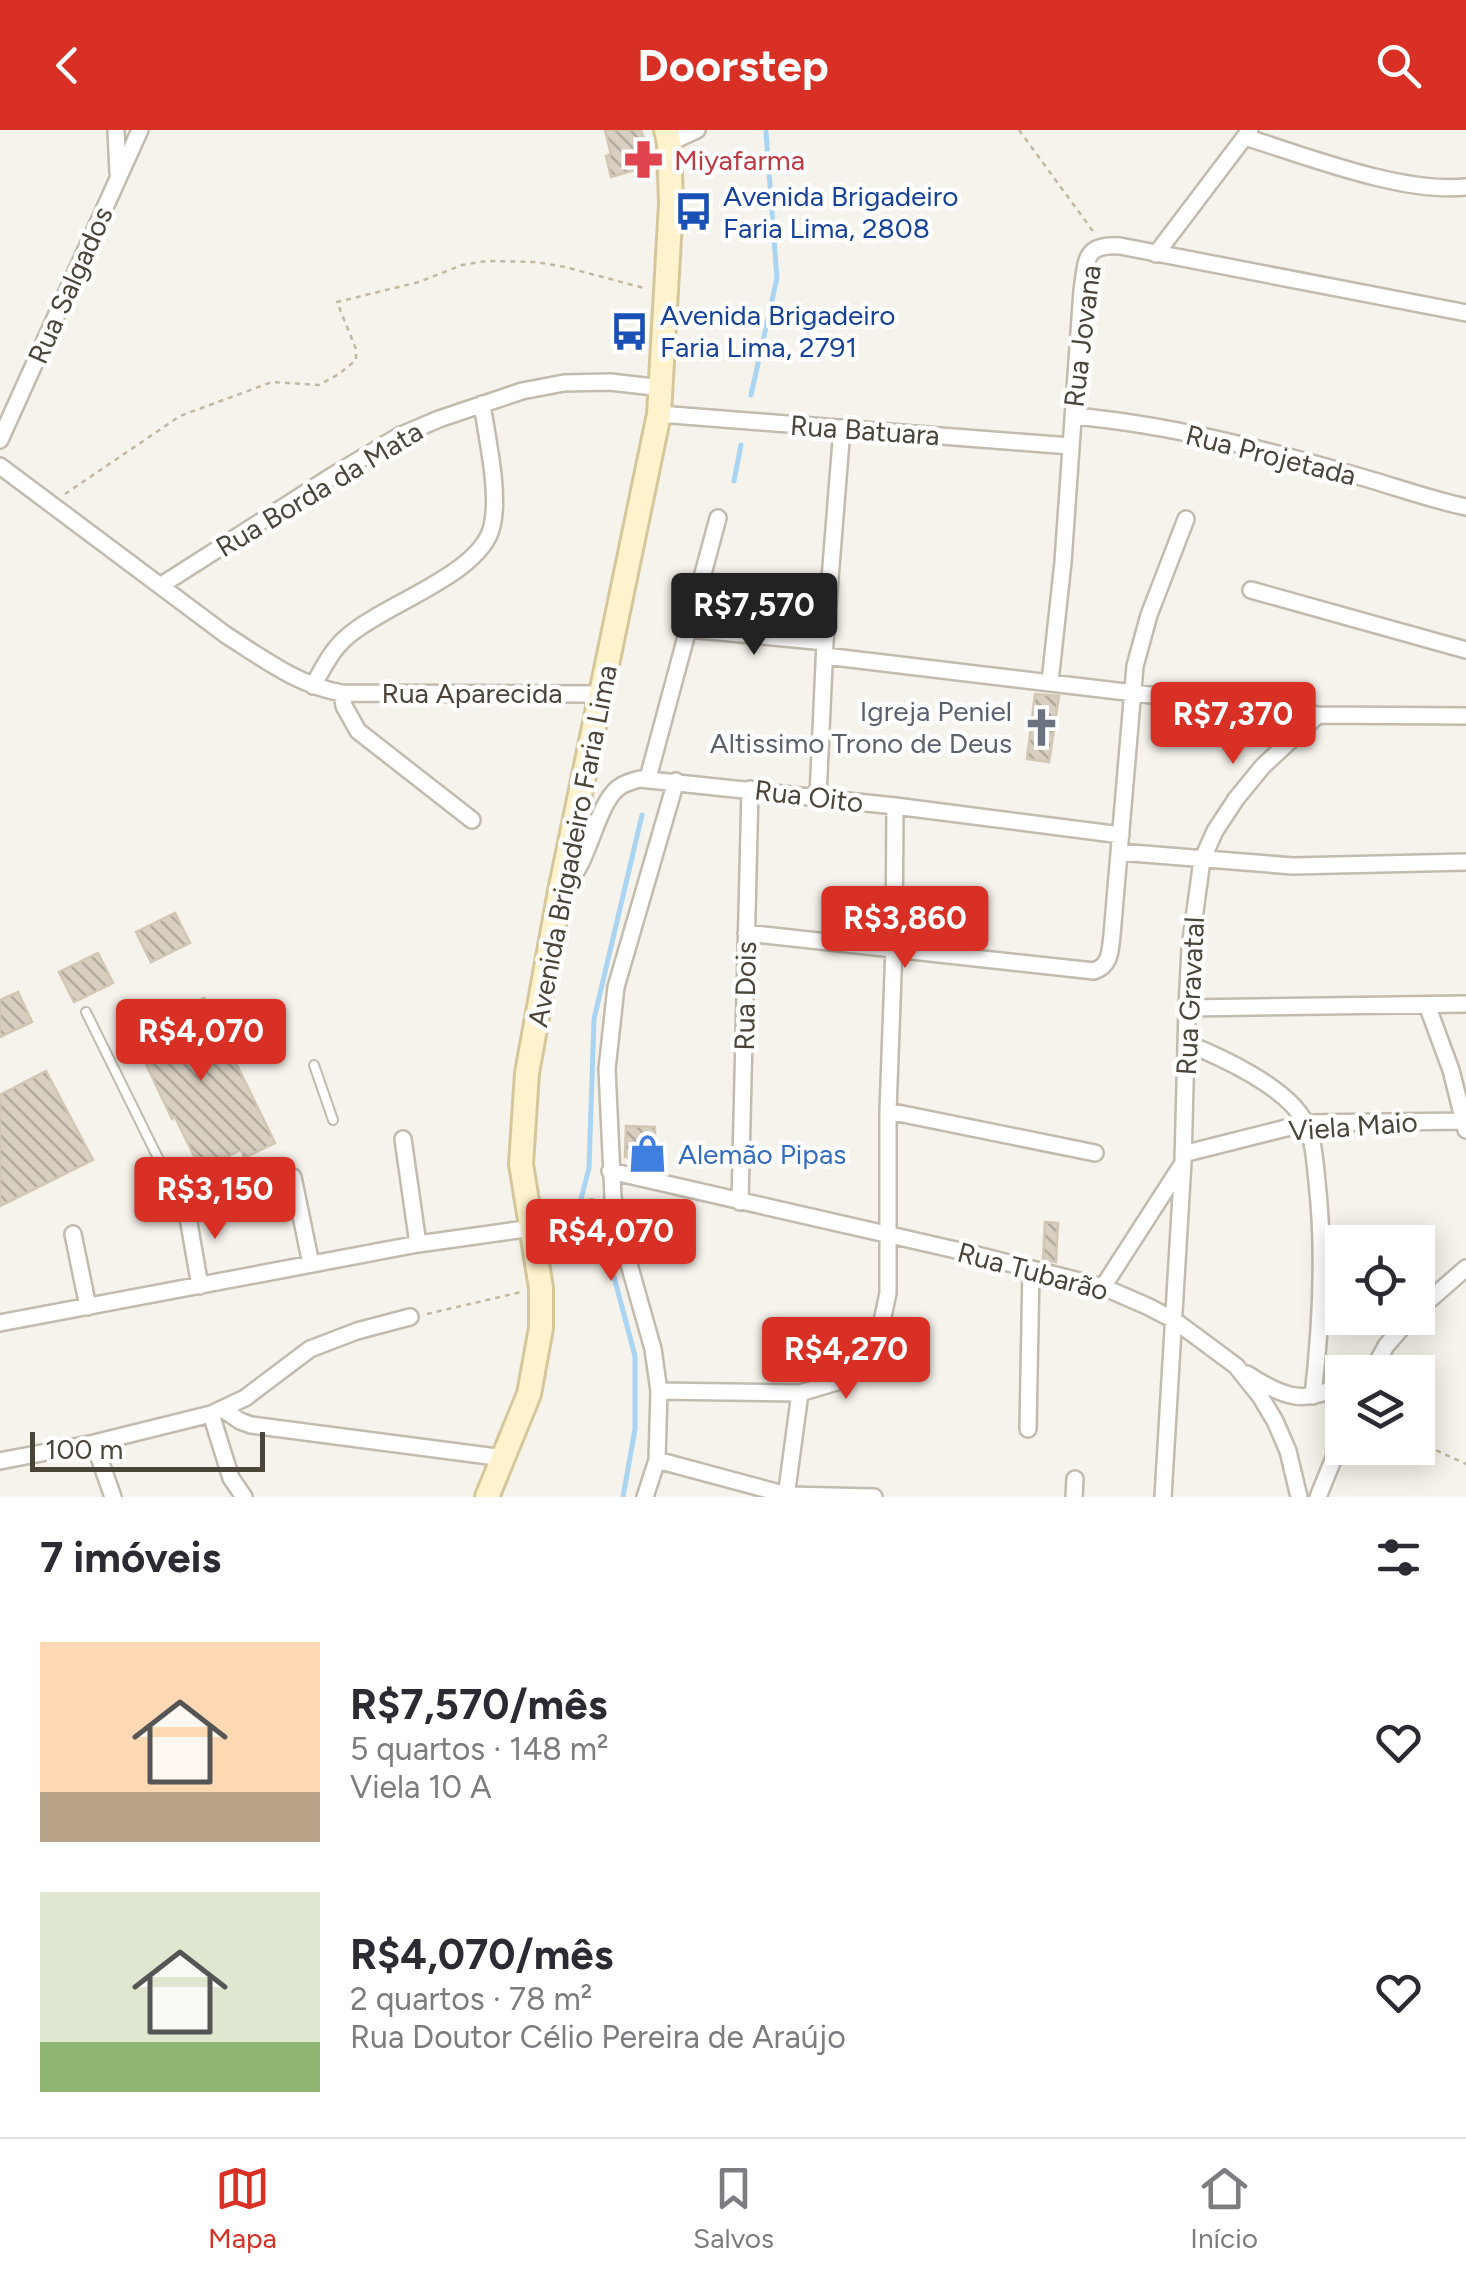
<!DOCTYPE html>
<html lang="pt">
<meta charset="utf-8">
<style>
:root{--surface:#fff;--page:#f7f7f7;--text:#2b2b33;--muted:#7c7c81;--line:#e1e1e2;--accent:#d93025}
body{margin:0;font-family:Figtree,sans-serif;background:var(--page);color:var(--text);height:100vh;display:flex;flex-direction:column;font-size:38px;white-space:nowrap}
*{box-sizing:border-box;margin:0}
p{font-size:32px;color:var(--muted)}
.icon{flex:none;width:55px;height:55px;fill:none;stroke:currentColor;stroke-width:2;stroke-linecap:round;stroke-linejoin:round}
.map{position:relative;height:1367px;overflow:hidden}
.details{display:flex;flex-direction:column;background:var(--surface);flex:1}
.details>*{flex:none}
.controls{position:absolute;left:1325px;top:1095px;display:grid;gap:20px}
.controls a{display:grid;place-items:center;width:110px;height:110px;border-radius:0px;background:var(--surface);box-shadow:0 5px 25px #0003;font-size:50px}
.scale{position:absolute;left:30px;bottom:25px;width:235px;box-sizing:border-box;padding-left:10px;border:5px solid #4b4439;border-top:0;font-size:28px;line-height:35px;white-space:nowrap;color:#4b4439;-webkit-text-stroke:8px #fff;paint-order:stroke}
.price{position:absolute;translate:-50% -85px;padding:0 22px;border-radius:10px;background:var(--accent);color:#fff;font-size:32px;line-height:65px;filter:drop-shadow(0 2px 5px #0008)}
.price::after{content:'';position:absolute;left:50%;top:60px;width:30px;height:22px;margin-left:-15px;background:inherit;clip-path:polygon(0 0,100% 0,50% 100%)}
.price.current{background:#222;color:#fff}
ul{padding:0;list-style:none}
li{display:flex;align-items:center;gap:30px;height:250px;padding:0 40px}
li span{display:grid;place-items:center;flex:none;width:280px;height:200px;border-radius:0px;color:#555}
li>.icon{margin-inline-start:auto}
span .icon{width:120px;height:120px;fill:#fffc;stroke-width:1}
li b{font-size:42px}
h2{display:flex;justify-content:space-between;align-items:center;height:120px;padding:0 40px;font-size:42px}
header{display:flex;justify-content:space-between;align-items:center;height:130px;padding:0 40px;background:var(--accent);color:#fff;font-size:45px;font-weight:700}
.tabs{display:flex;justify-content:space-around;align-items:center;height:140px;border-top:2px solid var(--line);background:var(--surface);font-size:28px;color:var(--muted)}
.tabs a{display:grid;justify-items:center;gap:5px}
.tabs .current{color:var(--accent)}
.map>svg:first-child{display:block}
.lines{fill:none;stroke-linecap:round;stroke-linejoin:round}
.stream{stroke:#a9d4f2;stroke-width:5}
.building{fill:url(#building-back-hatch);stroke:#d3c7b4;stroke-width:2.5}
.lane-casing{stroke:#c2bbae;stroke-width:12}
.street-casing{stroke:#c2bbae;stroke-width:20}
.secondary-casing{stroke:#d6c79b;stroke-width:28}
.path{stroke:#c4b79f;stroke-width:2.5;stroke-dasharray:5 5;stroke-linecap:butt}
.lane{stroke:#fff;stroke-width:8}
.street{stroke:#fff;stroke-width:15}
.secondary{stroke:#fff3cd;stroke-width:22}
.labels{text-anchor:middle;stroke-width:9;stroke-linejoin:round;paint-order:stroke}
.health-label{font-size:28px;fill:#be3a42;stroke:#fff;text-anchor:start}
.transit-label{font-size:28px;fill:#164399;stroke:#fff;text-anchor:start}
.street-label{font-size:28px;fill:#4b4439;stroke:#fff}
.worship-label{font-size:28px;fill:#5b616d;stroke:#fff;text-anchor:end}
.shop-label{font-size:28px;fill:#366cbe;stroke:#fff;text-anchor:start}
</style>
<header><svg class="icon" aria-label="back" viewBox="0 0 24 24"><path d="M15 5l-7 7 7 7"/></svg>Doorstep<svg class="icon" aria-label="search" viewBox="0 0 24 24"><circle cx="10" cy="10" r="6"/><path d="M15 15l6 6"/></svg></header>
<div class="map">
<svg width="1466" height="1367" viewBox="0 0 1466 1367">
<defs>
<pattern id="building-back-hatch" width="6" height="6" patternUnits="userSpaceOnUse" patternTransform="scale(2.5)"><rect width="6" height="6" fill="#d8cfc1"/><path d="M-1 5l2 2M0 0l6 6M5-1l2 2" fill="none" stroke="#b1aa9e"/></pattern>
</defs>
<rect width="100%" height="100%" fill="#f6f3ec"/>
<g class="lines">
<path class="stream" d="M751,265L777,148L766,2
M734,351L741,315
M623,1367L635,1299V1226L614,1147L585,1108L580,1073L589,1038L594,889L642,685"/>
</g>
<path class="building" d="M605,0H641L653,35L611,47L606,26L611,24Z
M1035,564L1059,566L1049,632L1027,629Z
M175,783L190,813L151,832L136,802Z
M98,823L113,853L74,872L59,842Z
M18,862L32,892L0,907V870Z
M204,868L275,1013L244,1028L241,1020L201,1040L175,987L172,989L128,896L159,882L162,889Z
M46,941L93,1030L0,1076V965Z
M626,996L655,997V1040L641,1036L640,1027H625Z
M1045,1092L1058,1093L1056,1132L1043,1130Z"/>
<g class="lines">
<defs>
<path id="lane" d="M86,882L165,1042
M314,935L333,990"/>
<path id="street" d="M116,0L118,43
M1245,7C1306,26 1403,64 1466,57
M669,13L697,0
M1156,124L1250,0
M659,284L1070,316
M1073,286C1167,294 1263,319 1354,345C1391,355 1428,369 1466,377
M0,310L140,0
M0,336L226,505C262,528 299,556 342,563L344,576L358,601L472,690
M160,456L332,346L399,306L439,289L522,261L564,253L610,252L662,258
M1251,460L1466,520
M688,499L825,512
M825,526L1318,585L1466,586
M1050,552L1063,432L1082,160C1087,130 1083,114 1120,116L1466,183
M313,556C323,538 332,519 348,506C384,474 482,444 492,396C500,364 487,308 482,274
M342,563L602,564
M648,648L718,388
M818,667L825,512L842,298
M1119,722L1293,736L1466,732
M563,758C590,734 595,677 618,658C624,653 632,651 640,649L895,676L1121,705
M746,803L1094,841C1111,835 1110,821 1112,805L1135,536L1149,485L1186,389
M1427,875L1451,940L1466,1000
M1187,878L1466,874
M1186,913C1221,927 1287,957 1305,992C1314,1010 1315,1033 1317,1052C1325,1123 1321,1196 1313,1266
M888,981L1095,1023
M403,1009L418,1114
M1183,1024L1306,993L1465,991
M610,1041L969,1123L1103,1157L1147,1176L1174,1190L1236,1236L1260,1266L1275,1291L1288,1321L1299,1367
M293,1047L311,1134
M740,1072L750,659
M186,1076L200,1156
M73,1104L88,1177
M1103,1157L1181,1036
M1418,1180L1466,1138
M0,1193L418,1114L532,1098
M1372,1242L1386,1216L1410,1188
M1247,1244C1281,1266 1306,1277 1342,1253
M659,1261L800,1263L837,1252L865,1228L881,1196L888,1163V981L894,817L895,676
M224,1280L240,1291L251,1295L504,1328
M211,1284L231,1348L244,1367
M1028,1299L1031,1139
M94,1313L113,1367
M657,1330L787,1365L874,1367
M0,1331L94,1313L211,1284L245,1268L310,1219L357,1201L410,1187
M645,1367L657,1330L659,1261L653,1219L623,1113L613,1067L607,939L616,857L676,651
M786,1367L800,1263
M1074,1367L1075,1349
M1163,1367L1183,1032L1187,878L1190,818L1202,730L1215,701L1236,669L1263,636L1318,585
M1318,1367L1342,1308"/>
<path id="secondary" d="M487,1367L529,1264L541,1198V1158L521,1034L527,943L560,761L659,284L671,73L669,13L666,0"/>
</defs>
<use href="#lane" class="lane-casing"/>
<use href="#street" class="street-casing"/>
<use href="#secondary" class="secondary-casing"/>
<path class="path" d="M1019,0L1095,104
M65,364L180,286L272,252L319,255L339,244L356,230V219L337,172L419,152L462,135L487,131L536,132L565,137L644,158
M549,1073L596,1069
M427,1184L521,1162
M1418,1312L1466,1334"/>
<use href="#lane" class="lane"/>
<use href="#street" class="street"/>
<use href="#secondary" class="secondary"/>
</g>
<defs>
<symbol id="pharmacy-bare" viewBox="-9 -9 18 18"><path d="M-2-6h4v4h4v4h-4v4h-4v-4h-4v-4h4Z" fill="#e0444e" stroke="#fff" stroke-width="2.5" paint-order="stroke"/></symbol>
<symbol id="bus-bare" viewBox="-9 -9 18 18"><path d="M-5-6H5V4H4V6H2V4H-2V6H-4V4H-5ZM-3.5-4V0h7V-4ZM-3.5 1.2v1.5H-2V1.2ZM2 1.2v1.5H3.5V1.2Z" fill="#1a4fb4" stroke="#fff" stroke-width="2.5" paint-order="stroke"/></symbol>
<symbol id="church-bare" viewBox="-9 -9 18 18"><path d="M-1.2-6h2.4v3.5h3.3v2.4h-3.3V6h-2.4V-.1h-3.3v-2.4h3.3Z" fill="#6b7280" stroke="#fff" stroke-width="2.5" paint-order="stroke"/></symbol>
<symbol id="shop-bare" viewBox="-9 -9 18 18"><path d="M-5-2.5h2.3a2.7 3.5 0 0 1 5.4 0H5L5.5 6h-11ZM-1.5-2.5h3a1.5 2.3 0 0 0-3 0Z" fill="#3f7fe0" stroke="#fff" stroke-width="2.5" paint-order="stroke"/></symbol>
</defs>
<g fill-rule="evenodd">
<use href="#pharmacy-bare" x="616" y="2" width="55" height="55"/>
<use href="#bus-bare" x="666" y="54" width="55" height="55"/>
<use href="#bus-bare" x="602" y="174" width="55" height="55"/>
<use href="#church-bare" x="1014" y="570" width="55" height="55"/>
<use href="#shop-bare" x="620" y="996" width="55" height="55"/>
</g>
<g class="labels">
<g class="health-label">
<text x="674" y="40">Miyafarma</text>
</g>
<g class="transit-label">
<text x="723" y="76">Avenida Brigadeiro<tspan x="723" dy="32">Faria Lima, 2808</tspan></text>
<text x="660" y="195">Avenida Brigadeiro<tspan x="660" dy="32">Faria Lima, 2791</tspan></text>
</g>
<g class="street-label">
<text transform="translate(70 155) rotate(-66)" y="10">Rua Salgados</text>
<text transform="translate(1082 206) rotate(-83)" y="10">Rua Jovana</text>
<text transform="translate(865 300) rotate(4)" y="10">Rua Batuara</text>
<text transform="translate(1271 325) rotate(14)" y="10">Rua Projetada</text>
<text transform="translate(319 359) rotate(-31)" y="10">Rua Borda da Mata</text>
<text x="472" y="573">Rua Aparecida</text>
<text transform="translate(809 666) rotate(7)" y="10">Rua Oito</text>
<text transform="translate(572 716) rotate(-79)" y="10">Avenida Brigadeiro Faria Lima</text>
<text transform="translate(745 866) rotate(-89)" y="10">Rua Dois</text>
<text transform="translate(1190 866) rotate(-87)" y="10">Rua Gravatal</text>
<text transform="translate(1353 996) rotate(-4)" y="10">Viela Maio</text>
<text transform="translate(1033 1141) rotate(15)" y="10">Rua Tubarão</text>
</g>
<g class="worship-label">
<text x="1012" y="591">Igreja Peniel<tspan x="1012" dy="32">Altissimo Trono de Deus</tspan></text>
</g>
<g class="shop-label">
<text x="678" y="1034">Alemão Pipas</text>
</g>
</g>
</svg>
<div class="controls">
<a><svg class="icon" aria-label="locate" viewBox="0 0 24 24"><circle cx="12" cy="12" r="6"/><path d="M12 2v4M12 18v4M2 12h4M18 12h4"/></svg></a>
<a><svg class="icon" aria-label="layers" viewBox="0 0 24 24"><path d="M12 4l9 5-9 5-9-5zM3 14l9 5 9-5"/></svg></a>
</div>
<div class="scale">100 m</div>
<b class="price current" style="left:754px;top:528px">R$7,570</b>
<b class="price" style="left:1233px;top:637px">R$7,370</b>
<b class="price" style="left:905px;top:841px">R$3,860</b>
<b class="price" style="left:201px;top:954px">R$4,070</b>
<b class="price" style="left:215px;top:1112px">R$3,150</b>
<b class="price" style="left:611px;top:1154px">R$4,070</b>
<b class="price" style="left:846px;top:1272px">R$4,270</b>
</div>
<section class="details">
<h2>7 imóveis<svg class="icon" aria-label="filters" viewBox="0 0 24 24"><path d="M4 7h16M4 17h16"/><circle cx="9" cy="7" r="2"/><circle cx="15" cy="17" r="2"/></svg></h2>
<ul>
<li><span style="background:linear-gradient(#ffd9b3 75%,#b9a48a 0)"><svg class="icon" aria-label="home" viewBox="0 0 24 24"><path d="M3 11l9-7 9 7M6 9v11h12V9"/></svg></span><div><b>R$7,570/mês</b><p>5 quartos · 148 m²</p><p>Viela 10 A</p></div><svg class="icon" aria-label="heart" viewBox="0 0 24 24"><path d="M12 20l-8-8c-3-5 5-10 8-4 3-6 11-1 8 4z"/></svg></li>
<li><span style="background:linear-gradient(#dfe7d0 75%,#8fb573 0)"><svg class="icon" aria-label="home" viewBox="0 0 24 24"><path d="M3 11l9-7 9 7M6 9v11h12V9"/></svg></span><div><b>R$4,070/mês</b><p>2 quartos · 78 m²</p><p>Rua Doutor Célio Pereira de Araújo</p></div><svg class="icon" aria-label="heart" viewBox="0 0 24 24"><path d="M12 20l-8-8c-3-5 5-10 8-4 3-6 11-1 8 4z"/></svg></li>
</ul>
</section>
<nav class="tabs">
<a class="current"><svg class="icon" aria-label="map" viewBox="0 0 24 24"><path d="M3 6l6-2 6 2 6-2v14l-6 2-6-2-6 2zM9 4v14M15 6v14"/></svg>Mapa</a>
<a><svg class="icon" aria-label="saved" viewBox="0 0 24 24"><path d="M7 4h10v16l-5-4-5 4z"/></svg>Salvos</a>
<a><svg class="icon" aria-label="home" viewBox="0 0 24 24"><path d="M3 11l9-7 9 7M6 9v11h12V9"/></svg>Início</a>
</nav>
